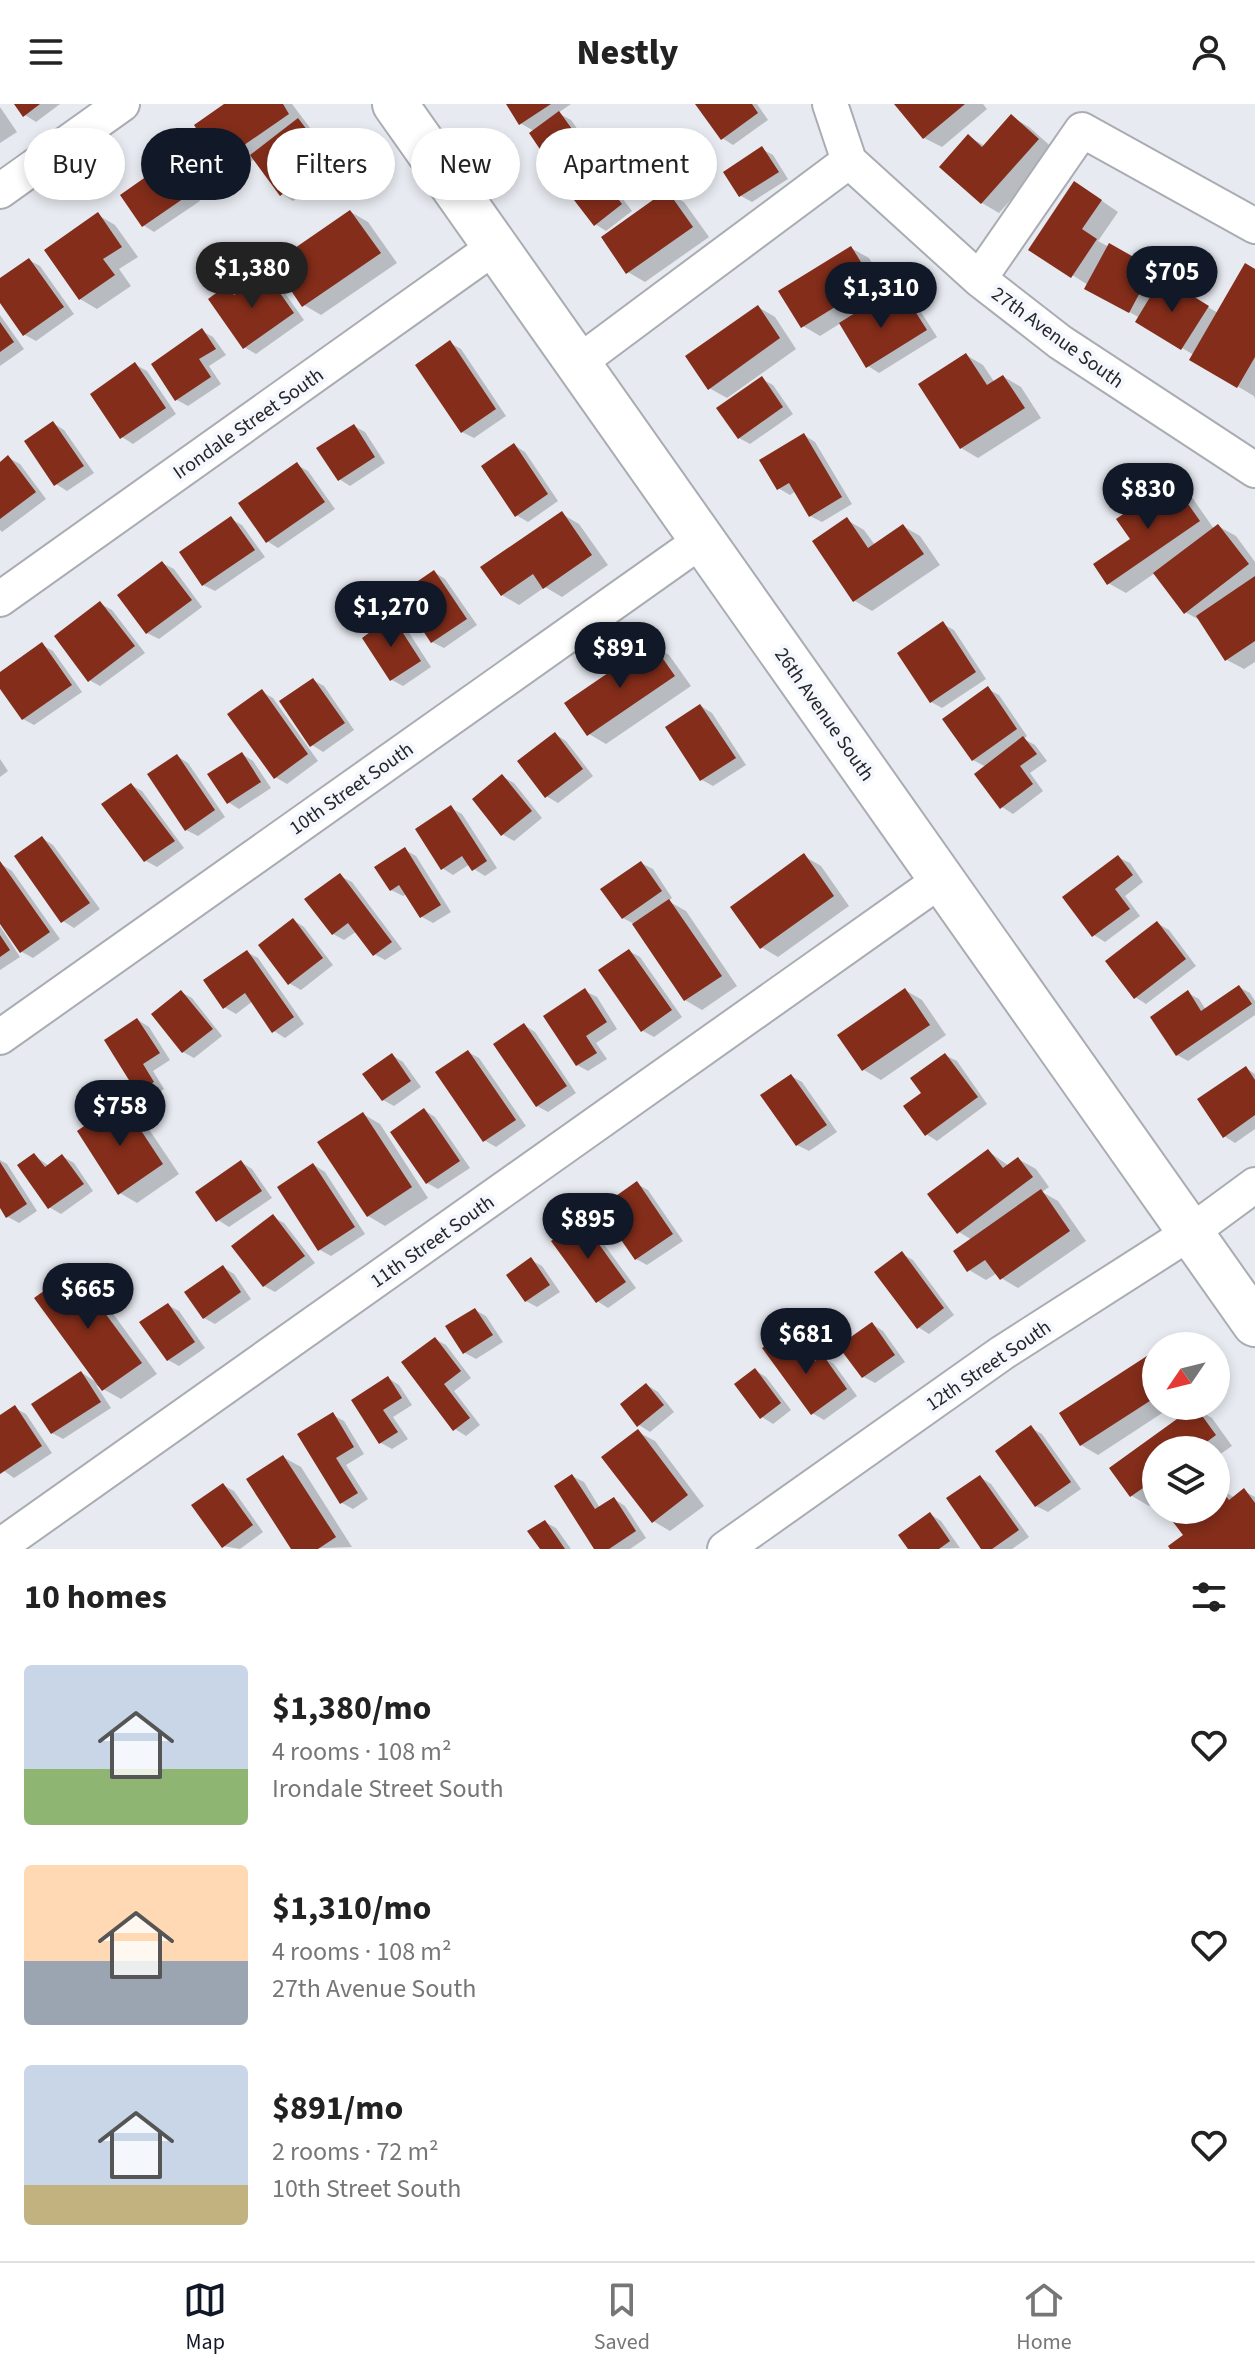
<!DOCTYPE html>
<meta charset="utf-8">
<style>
:root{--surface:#fff;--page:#f6f6f6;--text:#222;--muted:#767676;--line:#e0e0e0;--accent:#111827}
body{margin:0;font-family:"Source Sans 3",sans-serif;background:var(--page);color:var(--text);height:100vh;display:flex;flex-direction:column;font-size:30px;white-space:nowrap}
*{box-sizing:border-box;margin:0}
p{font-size:26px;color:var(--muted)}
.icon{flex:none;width:44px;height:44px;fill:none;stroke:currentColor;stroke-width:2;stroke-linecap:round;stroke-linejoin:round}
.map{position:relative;height:1445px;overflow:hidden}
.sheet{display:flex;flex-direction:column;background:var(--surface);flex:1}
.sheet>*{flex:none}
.hud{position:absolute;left:24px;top:24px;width:800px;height:72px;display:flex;gap:16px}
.needle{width:52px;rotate:235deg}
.buttons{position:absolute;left:1142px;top:1228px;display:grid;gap:16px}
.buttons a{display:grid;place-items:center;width:88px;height:88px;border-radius:50%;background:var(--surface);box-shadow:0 4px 12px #0003;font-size:40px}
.price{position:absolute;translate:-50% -68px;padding:0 18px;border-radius:28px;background:var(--accent);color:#fff;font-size:26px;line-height:52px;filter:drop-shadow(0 2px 4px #0008)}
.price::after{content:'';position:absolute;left:50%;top:48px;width:24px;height:18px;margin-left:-12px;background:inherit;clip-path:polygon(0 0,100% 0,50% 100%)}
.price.selected{background:#222;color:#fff}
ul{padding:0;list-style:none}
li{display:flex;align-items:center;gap:24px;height:200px;padding:0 24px}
li span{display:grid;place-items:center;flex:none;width:224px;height:160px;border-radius:8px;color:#555}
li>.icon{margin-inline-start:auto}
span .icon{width:96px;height:96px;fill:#fffc;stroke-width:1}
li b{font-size:34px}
h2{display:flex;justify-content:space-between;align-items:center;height:96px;padding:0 24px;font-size:34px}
.pill{padding:0 28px;border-radius:36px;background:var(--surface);box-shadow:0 4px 12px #0003;font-size:28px;line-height:72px}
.pill.selected{background:var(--accent);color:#fff}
header{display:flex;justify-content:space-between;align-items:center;height:104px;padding:0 24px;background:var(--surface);font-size:36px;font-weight:800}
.tab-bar{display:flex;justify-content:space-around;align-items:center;height:112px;border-top:2px solid var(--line);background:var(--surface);font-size:22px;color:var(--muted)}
.tab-bar a{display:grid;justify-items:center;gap:4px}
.tab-bar .selected{color:var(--accent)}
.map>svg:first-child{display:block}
.shadow{fill:#0003}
.building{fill:#832d1a}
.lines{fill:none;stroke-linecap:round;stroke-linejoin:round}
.street-casing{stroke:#a9acb2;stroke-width:38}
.secondary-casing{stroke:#a9acb2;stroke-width:48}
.street{stroke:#fff;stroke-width:34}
.secondary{stroke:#fff;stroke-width:44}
.labels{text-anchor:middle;stroke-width:8;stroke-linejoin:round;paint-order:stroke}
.street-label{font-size:20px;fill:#252628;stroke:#f4f7fe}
</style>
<header><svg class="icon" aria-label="menu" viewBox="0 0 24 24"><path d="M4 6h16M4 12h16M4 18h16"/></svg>Nestly<svg class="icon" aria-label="person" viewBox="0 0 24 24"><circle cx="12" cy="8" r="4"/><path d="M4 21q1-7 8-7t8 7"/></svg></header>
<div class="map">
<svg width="1255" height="1445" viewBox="0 0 1255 1445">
<rect width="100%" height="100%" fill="#e7eaf0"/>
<path class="shadow" d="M16,0H60L36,18L25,11Z
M227,0H292L339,62L293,97L282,90L255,55L237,67L220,57Z
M508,0H571L558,9L571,16L600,57L591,63L604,70L632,107L606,127L595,120L573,78L560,70L534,27L520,19Z
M698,0H757L768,16L733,41L722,34Z
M897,0H983L987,5L942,43L924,34Z
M0,3L17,28L0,39Z
M1012,13L1029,23L1055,46L999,109L982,99L969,33L985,42Z
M762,45L773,51L788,75L752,98L741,92L725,68Z
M167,61L179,67L200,97L154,128L143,121Z
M667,88L684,98L709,133L645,178L628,168Z
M1092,90L1118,108L1098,137L1163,172L1161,175L1218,209L1255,167V295L1254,292L1191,255L1194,251L1138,218L1140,214L1087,184L1088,181L1031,145Z
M351,108L368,118L397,159L321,211L304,201L305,161Z
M98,111L115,121L138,153L119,165L131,182L97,205L80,195Z
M851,144L869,154L890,189L879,196L890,202L894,208L908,199L919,205L937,233L879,269L868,262L841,219L820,232L803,222Z
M29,156L40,162L74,210L36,237L25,231L0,196V176Z
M266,171L277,178L304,216L256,250L244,243L227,184L238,190Z
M758,203L775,213L796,245L727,294L709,284Z
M0,211L24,245L0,262Z
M202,227L213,233L226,251L209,262L221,280L188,302L177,296Z
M450,239L461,245L506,312L474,334L462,328Z
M966,251L983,261L995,279L1004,273L1021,283L1041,314L978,354L961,344Z
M136,261L147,267L176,310L133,340L122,333Z
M762,275L773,281L793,310L750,340L739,334Z
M53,319L64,326L94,369L67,387L56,380Z
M354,322L365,328L385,359L350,382L339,375Z
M804,331L815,338L852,400L822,418L810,412L796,387L790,391L778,384Z
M514,341L525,348L558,397L528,418L516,411Z
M9,354L20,360L46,395L2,428L0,426V360Z
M297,361L308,367L335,405L278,444L267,437Z
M1172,379L1189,389L1214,425L1218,422L1236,432L1255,458V558L1244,565L1227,556L1203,518L1185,508L1155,469L1126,489L1108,479L1133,435Z
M562,410L579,420L608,461L562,493L545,483L519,501L502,491Z
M231,415L242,421L265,453L215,487L203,481Z
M847,416L864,426L875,441L903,422L920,432L940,461L872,507L855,497L815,438Z
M162,459L174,465L202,503L159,535L147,529Z
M434,468L445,475L477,521L444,544L432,538Z
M101,500L112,506L145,549L100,582L89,576Z
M393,515L404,521L431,563L403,582L392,576Z
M943,520L954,526L986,575L942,604L931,598Z
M42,541L53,547L82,588L34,621L23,615L0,581V570Z
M652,541L669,551L691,582L606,640L589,630Z
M313,576L324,582L354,626L323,648L312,641Z
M988,585L999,591L1027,632L1024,635L1035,641L1047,657L1030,669L1043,687L1013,710L1002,703L986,663L973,656Z
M262,588L273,594L318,657L287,680L275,673Z
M701,602L712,609L746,661L713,682L702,676Z
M555,630L566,637L593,672L558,699L546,692Z
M242,650L253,657L271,684L239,705L228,698Z
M177,652L188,659L225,713L198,732L186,726Z
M0,655L8,667L0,673Z
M503,673L514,679L542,714L514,737L502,730Z
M131,681L142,687L184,744L157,763L146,757L104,701Z
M451,704L462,710L497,764L485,772L474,765L470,760L453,771L442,764Z
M42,734L53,741L100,805L74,824L63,817Z
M405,746L416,752L451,808L433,819L422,813L407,790L403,792L391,786Z
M804,752L821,762L849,802L778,853L761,843Z
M1118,753L1130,759L1143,778L1125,792L1140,812L1105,838L1094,831Z
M641,759L653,765L672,794L668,797L686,807L737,882L702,906L685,896L634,820L623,814Z
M1,760L12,767L60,835L33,854L22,848L0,816Z
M340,772L352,778L402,845L385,856L374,850L357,827L344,836L333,830Z
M293,816L304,823L333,861L301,886L289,879Z
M1157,819L1169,826L1196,862L1146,900L1135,893Z
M0,822L20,853L0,866Z
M629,847L640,853L682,913L654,933L643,927Z
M247,848L258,854L304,920L285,934L274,927L253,897L236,910L224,903Z
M1239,883L1250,889L1255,897V911L1188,957L1177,951L1188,889L1199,895L1206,906Z
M905,886L922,896L946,931L881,976L864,966Z
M585,887L597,893L617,925L596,939L607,955L588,967L577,961Z
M181,888L192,894L222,932L194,954L183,948Z
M138,916L149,923L170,956L153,967L164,985L150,994L139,987Z
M524,921L535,928L576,989L548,1008L537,1002Z
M468,948L479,954L526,1022L496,1043L484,1036Z
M392,951L403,958L421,983L394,1002L383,996Z
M945,951L957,957L987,1000L937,1037L926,1030L923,990Z
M1246,964L1255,970V1025L1235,1039L1224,1032Z
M791,972L802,978L837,1028L809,1047L797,1041Z
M121,999L138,1009L179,1070L137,1099L120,1089Z
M424,1006L435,1013L470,1064L438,1085L427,1079Z
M363,1010L380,1020L428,1094L385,1122L368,1112Z
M988,1047L1009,1062L1018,1055L1036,1065L1049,1083L1042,1088L1058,1097L1086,1137L1018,1184L1001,1174L997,1169L986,1176L969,1166L972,1136L959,1128Z
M34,1051L49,1062L62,1052L74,1059L93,1087L61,1110L49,1103Z
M0,1056L7,1060L37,1107L19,1119L8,1113L0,1101Z
M241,1058L252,1065L272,1094L229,1123L218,1116Z
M314,1061L325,1068L365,1130L331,1152L320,1146Z
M637,1080L648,1086L683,1137L647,1161L636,1155Z
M273,1113L284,1119L315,1159L275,1188L264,1182Z
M581,1117L592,1124L636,1184L608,1204L597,1197Z
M902,1150L913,1156L954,1211L929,1230L918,1223Z
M531,1156L542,1162L560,1188L537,1203L526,1197Z
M223,1163L234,1170L251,1195L215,1220L204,1214Z
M73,1168L90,1178L157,1270L121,1295L96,1281L111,1304L63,1335L52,1329L82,1269L99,1280Z
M168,1201L179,1207L205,1244L179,1262L168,1256Z
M475,1206L486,1212L503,1238L476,1255L465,1249Z
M872,1220L883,1227L905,1258L875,1279L864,1273Z
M781,1233L792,1240L809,1263L823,1254L834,1260L857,1292L824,1316L812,1309Z
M435,1235L446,1241L471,1274L454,1287L480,1321L466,1332L455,1325L404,1259Z
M1150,1252L1156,1256V1302H1173L1098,1351L1081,1341Z
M755,1266L766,1273L791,1306L773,1320L762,1313Z
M388,1274L399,1281L412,1301L393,1313L408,1335L392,1345L381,1339L354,1297Z
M647,1281L658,1288L674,1308L650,1328L639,1321Z
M15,1304L26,1310L52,1349L14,1374L0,1364V1314Z
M1195,1304L1212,1314L1232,1342L1216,1353V1346H1156V1396L1149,1402L1132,1392L1112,1364Z
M333,1311L344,1317L364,1350L346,1361L368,1395L353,1405L342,1399L300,1331Z
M1031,1324L1042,1330L1081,1385L1048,1408L1036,1402Z
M638,1328L655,1337L704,1402L670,1427L653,1417Z
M283,1353L301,1363L352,1443L294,1445Z
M572,1372L584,1378L600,1404L614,1395L625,1402L646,1434L630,1445H597Z
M980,1373L991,1380L1029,1433L1012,1445H983Z
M223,1381L234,1387L263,1428L240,1445L223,1442Z
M1216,1382L1235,1394L1244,1387L1255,1393V1445H1172L1186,1431L1184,1406H1216Z
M930,1410L941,1417L960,1444L910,1445Z
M545,1418L556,1424L571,1445H542Z"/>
<path class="building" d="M14,0H40L23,13Z
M224,0H283L289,10L218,59L194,21Z
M506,0H551L519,21Z
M695,0H752L758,9L721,36Z
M894,0H965L923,35Z
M559,7L590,50L558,72L529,29Z
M1011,10L1039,35L981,100L939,63L968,30L982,43Z
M298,14L329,55L280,92L250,51Z
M762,42L779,68L739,93L723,68Z
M167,58L190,90L142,123L120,91Z
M592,61L622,100L594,122L564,83Z
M1074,77L1102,96L1082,125L1097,135L1071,174L1028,146Z
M667,86L693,123L626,170L601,133Z
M350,106L381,149L302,203L282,173L302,160L292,146Z
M98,108L122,143L103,155L115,171L79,196L44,146Z
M1109,139L1153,164L1129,209L1084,185Z
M851,142L874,179L801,224L778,187Z
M29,154L64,203L23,232L0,199V174Z
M1245,159L1255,165V253L1237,284L1189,256Z
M266,169L294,209L243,245L208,195L227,181L234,191Z
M1162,173L1209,202L1181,246L1135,218Z
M879,194L888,209L908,196L927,226L866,264L839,219Z
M758,201L780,234L708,286L685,252Z
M0,218L14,238L0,248Z
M202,224L216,245L199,255L211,273L175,297L151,260Z
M450,236L496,305L461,329L415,261Z
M966,249L987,281L1003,271L1025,304L960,345L918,280Z
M135,258L166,304L120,335L90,290Z
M762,272L783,303L738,335L716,304Z
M53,317L84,362L54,382L24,337Z
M354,320L375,353L338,377L316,344Z
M804,329L842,393L809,413L789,379L777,386L759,356Z
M514,339L548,390L515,413L481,362Z
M8,351L36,388L0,415V358Z
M297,358L325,398L266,439L238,399Z
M1172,377L1200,417L1107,481L1093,460L1130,435L1116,415Z
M562,407L592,451L543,485L533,470L501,492L480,463Z
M231,412L255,446L202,482L179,448Z
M847,413L868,444L903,420L924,450L853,498L812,437Z
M1218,420L1249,460L1184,510L1153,469Z
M162,457L192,496L146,530L117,491Z
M434,466L467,515L431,539L399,490Z
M1255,472V537L1225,557L1196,512Z
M100,497L135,542L88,578L54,532Z
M392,512L421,557L390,577L362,534Z
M943,517L976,568L930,599L897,549Z
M42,538L72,581L22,616L0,585V568Z
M652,539L675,572L587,632L564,599Z
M313,574L345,619L310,643L279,597Z
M988,582L1017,625L972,657L942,615Z
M262,585L308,650L274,675L227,610Z
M700,600L736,654L700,677L665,623Z
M555,628L583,665L545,694L517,657Z
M1023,632L1037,650L1020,662L1033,680L1000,705L974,670Z
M242,648L261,678L227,700L207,670Z
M177,650L215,706L185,727L147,670Z
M502,670L532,707L501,732L472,695Z
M131,679L175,737L144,758L101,700Z
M451,701L487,757L472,767L462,752L441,766L415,725Z
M42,732L90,799L61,819L14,752Z
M405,743L441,801L420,814L399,781L390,787L374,763Z
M804,749L834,792L760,845L730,803Z
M1118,751L1133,771L1115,785L1130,805L1092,833L1062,793Z
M0,757L50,828L20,849L0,820Z
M641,757L662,787L622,815L600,785Z
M340,769L392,838L373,852L348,819L332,831L304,795Z
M669,795L722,872L684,897L632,820Z
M293,814L323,854L288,881L258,841Z
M1157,817L1186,855L1134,895L1105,857Z
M0,831L10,846L0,853Z
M629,845L672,906L641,928L598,866Z
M247,846L294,913L272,929L245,889L223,905L203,876Z
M1239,881L1252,900L1176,952L1150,913L1188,886L1201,907Z
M585,884L607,918L586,932L597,949L576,962L543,912Z
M905,884L930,921L862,967L837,931Z
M181,886L213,925L182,949L151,910Z
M137,914L160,949L143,960L154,978L137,989L104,936Z
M524,919L567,982L536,1003L493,940Z
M468,946L516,1016L483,1038L435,968Z
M392,949L411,977L382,997L362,970Z
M945,949L978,993L925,1032L903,1002L921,989L910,974Z
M1246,962L1255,976V1011L1223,1034L1197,995Z
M791,970L827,1021L796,1042L760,991Z
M121,996L163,1060L118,1091L77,1027Z
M424,1004L460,1057L426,1080L390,1028Z
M363,1008L412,1083L367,1113L317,1038Z
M988,1045L1003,1064L1018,1053L1033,1073L957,1130L927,1090Z
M34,1049L45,1063L62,1050L84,1080L48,1105L17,1061Z
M241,1056L262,1087L216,1118L195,1088Z
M0,1058L27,1100L6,1114L0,1104Z
M313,1059L355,1123L318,1147L277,1083Z
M637,1077L673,1130L635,1156L599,1104Z
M1041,1085L1070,1127L1000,1176L985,1156L967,1168L953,1147Z
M273,1110L305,1152L263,1183L231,1142Z
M581,1115L626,1178L596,1199L551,1137Z
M902,1147L944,1204L917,1225L874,1168Z
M531,1153L550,1181L525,1198L506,1171Z
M223,1161L241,1188L203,1215L184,1188Z
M73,1166L142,1259L102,1287L34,1194Z
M168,1199L195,1238L167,1257L139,1218Z
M475,1204L493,1231L463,1250L445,1222Z
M872,1218L895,1251L862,1274L838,1242Z
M781,1231L805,1264L823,1251L847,1285L811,1311L762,1244Z
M435,1233L461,1267L444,1280L470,1314L453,1327L401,1258Z
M1150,1250L1156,1259V1293L1080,1342L1059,1309Z
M755,1264L781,1299L760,1315L734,1280Z
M81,1267L101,1298L51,1330L31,1300Z
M388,1272L402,1294L383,1306L398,1328L379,1340L351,1296Z
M646,1279L664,1301L637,1323L620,1300Z
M15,1301L42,1342L0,1370V1311Z
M1195,1302L1216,1331L1196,1346H1156V1375L1130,1393L1109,1364Z
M333,1308L354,1343L336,1354L358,1389L340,1400L297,1330Z
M1031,1321L1071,1378L1035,1403L995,1347Z
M638,1325L688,1391L652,1419L601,1353Z
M283,1351L336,1433L318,1445H291L246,1375Z
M572,1370L595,1405L614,1393L636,1427L609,1445H594L554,1382Z
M980,1371L1019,1426L992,1445H981L946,1394Z
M223,1379L253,1421L222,1444L191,1401Z
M1216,1379L1229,1396L1244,1384L1255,1399V1445H1170L1168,1442L1183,1431L1170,1414L1181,1406H1216Z
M930,1408L950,1437L939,1445H908L898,1431Z
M545,1416L565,1445H540L527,1427Z"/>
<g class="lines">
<defs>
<path id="street" d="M830,0L849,57L979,175L1060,238L1255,366
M0,87L122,0
M979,175L1082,26L1255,122
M578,259L849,57
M0,495L496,142
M0,933L702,436
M0,1442L942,775
M725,1445L1002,1249L1191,1128L1255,1081"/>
<path id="secondary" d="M395,0L1255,1220"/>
</defs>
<use href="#street" class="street-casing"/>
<use href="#secondary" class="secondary-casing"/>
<use href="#street" class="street"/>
<use href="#secondary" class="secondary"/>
</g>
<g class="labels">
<g class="street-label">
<text transform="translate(1058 233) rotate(36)" y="7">27th Avenue South</text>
<text transform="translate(248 319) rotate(-35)" y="7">Irondale Street South</text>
<text transform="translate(825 610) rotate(55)" y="7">26th Avenue South</text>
<text transform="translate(351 684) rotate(-35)" y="7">10th Street South</text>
<text transform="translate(432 1137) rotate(-35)" y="7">11th Street South</text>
<text transform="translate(988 1261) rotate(-34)" y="7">12th Street South</text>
</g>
</g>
</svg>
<div class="buttons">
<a><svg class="needle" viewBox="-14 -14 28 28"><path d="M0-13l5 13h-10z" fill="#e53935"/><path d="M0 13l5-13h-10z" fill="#767676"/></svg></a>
<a><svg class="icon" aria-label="layers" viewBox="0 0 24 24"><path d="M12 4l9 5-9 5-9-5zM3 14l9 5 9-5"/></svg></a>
</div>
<b class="price selected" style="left:252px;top:206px">$1,380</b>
<b class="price" style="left:1172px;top:210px">$705</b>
<b class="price" style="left:881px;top:226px">$1,310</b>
<b class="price" style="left:1148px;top:427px">$830</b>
<b class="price" style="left:391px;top:545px">$1,270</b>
<b class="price" style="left:620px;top:586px">$891</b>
<b class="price" style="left:120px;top:1044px">$758</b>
<b class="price" style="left:588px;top:1157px">$895</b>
<b class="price" style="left:88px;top:1227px">$665</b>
<b class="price" style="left:806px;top:1272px">$681</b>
<div class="hud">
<a class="pill">Buy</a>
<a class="pill selected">Rent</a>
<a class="pill">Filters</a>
<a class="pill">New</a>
<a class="pill">Apartment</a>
</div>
</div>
<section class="sheet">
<h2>10 homes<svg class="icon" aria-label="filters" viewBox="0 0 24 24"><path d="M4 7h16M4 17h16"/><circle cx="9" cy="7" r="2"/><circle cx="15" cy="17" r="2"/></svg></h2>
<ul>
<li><span style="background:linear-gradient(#c9d6e8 65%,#8fb573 0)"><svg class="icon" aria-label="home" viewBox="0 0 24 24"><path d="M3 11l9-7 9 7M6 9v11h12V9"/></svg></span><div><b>$1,380/mo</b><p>4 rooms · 108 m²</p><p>Irondale Street South</p></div><svg class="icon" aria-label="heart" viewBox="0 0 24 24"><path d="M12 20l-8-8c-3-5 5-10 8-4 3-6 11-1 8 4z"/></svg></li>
<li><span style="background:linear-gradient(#ffd9b3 60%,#9aa5b1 0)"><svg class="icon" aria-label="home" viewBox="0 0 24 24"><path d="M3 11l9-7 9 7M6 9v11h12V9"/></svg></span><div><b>$1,310/mo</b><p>4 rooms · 108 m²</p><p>27th Avenue South</p></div><svg class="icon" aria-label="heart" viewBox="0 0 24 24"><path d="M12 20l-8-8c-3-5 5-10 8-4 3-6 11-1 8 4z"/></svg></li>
<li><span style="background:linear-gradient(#c9d6e8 75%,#c2b280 0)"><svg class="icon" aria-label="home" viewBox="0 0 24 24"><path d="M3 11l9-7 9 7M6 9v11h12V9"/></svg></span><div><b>$891/mo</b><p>2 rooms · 72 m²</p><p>10th Street South</p></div><svg class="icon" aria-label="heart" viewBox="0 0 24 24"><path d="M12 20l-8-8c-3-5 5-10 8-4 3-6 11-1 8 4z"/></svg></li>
</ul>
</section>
<nav class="tab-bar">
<a class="selected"><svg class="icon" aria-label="map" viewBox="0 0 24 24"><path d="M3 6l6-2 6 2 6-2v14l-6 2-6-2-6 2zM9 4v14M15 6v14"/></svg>Map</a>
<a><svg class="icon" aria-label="saved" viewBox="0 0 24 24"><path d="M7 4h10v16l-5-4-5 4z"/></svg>Saved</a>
<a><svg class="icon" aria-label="home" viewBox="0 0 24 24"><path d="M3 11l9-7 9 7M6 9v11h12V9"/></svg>Home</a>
</nav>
